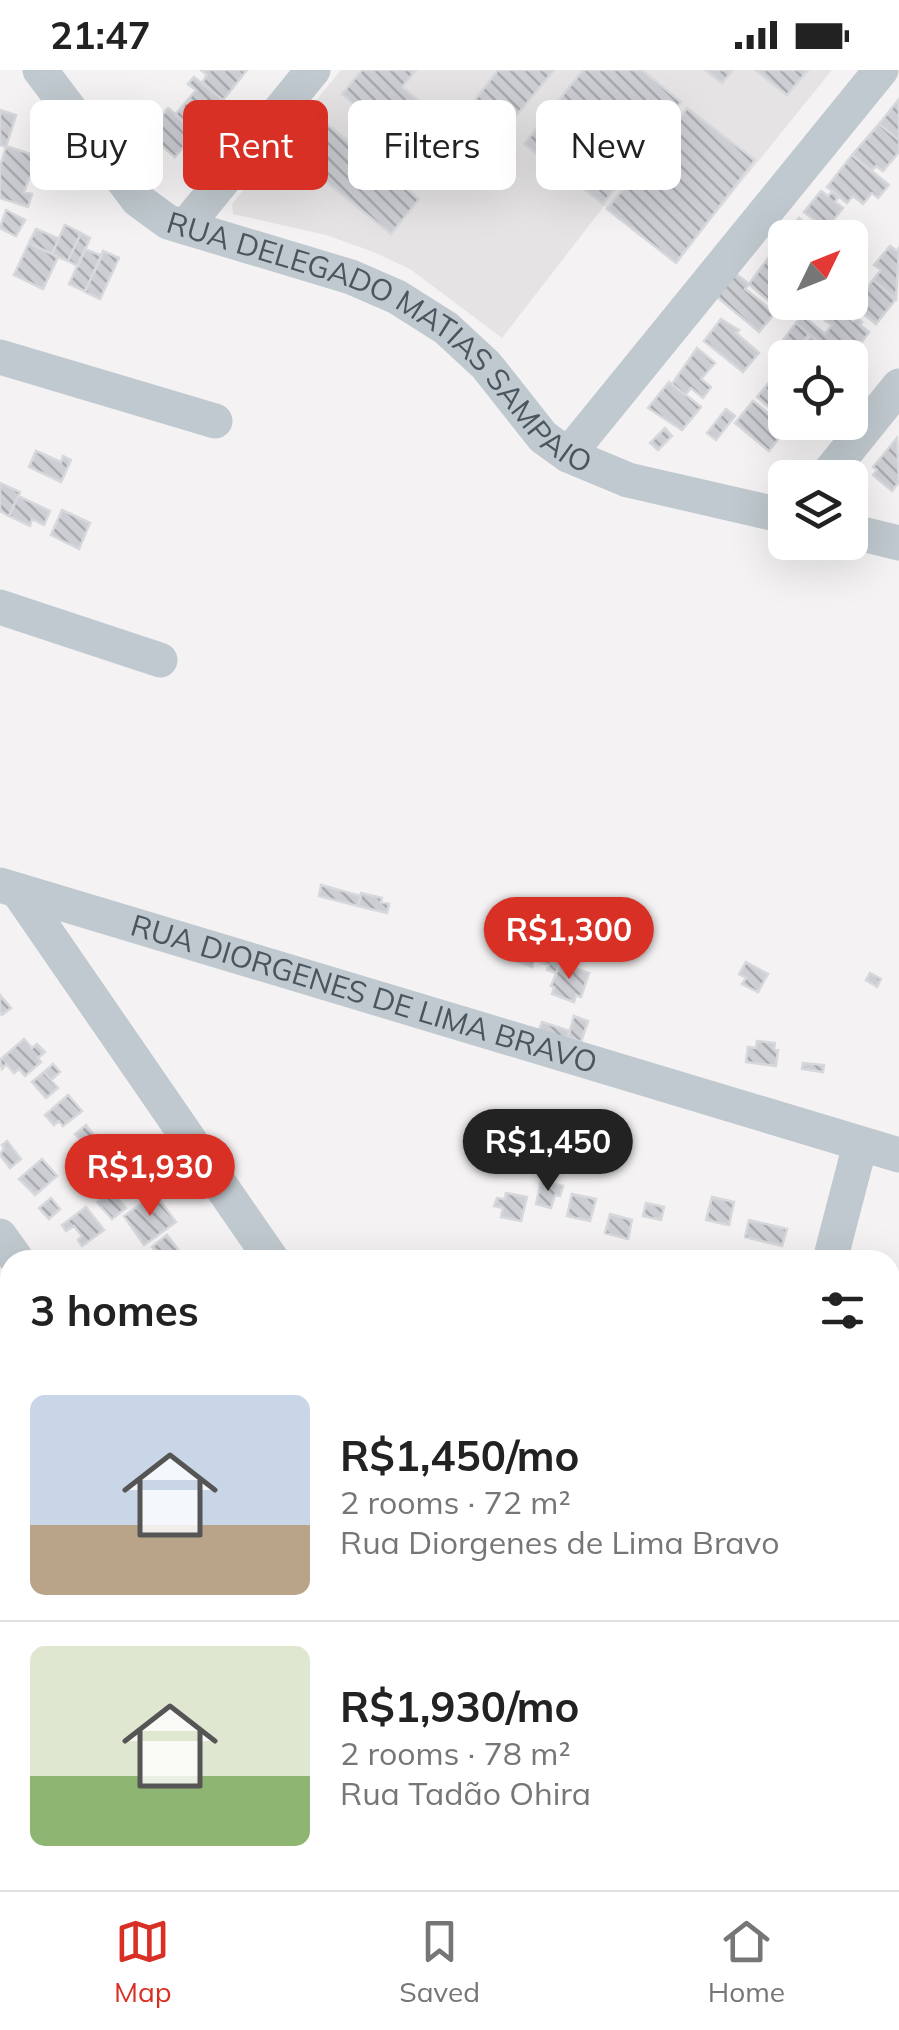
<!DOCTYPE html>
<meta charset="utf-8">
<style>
:root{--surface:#fff;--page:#f2f2f2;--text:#222;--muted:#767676;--line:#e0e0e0;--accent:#d93025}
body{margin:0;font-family:Mulish,sans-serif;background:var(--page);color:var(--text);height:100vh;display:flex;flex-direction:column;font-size:38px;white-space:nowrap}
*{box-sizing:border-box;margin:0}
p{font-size:32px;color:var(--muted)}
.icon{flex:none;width:55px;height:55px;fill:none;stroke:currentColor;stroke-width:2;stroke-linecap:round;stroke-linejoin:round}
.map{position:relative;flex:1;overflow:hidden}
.details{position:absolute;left:0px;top:1180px;width:900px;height:640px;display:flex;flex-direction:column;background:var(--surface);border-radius:30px 30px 0 0;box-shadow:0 10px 40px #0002}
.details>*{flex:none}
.banner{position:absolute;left:30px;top:30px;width:840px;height:90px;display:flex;gap:20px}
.needle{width:65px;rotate:47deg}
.controls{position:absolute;left:768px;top:150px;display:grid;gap:20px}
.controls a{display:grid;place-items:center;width:100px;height:100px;border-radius:15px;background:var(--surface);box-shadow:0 10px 40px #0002;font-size:50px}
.price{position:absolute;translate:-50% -85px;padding:0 22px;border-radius:35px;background:var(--accent);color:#fff;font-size:32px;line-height:65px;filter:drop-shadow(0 2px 5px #0008)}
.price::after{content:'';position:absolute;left:50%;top:60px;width:30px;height:22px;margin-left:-15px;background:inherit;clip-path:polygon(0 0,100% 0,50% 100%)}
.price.selected{background:#222;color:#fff}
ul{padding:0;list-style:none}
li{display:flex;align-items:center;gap:30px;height:250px;padding:0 30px}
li+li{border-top:2px solid var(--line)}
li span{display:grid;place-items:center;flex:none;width:280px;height:200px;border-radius:15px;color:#555}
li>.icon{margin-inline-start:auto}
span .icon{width:120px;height:120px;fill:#fffc;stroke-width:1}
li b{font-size:42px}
h2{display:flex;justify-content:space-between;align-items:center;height:120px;padding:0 30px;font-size:42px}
.pill{padding:0 35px;border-radius:15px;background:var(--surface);box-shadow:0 10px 40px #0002;font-size:35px;line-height:90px}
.pill.selected{background:var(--accent);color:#fff}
.status{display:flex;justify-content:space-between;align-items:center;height:70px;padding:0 50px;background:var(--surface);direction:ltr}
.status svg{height:28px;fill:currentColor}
.menu{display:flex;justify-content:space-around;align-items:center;height:140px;border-top:2px solid var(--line);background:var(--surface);font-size:28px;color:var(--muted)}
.menu a{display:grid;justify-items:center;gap:5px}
.menu .selected{color:var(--accent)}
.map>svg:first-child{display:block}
.education{fill:#e5e3e3}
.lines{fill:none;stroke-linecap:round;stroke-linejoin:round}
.stream{stroke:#95d6e7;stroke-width:9}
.building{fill:url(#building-back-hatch);stroke:#d6d8dc;stroke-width:2.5}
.minor{stroke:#c0c9cf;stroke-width:35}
.labels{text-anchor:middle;stroke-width:8;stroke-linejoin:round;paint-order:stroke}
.street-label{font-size:30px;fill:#4a555e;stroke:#fff}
</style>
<div class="status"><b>21:47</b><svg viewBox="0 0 49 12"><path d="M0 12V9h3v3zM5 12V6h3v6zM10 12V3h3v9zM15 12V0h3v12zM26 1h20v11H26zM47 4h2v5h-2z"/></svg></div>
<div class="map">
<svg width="899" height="1820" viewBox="0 0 899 1820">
<defs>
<pattern id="building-back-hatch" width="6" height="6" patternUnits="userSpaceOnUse" patternTransform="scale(2.5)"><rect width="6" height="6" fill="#ccced3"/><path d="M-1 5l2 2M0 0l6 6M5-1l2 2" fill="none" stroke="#a8aaae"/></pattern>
</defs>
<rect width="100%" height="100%" fill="#f4f2f2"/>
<path class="education" d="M341,0H832L676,193L604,136L502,268L410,199L371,181L326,165L233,144L232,134Z"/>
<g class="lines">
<path class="stream" d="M0,1574L10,1582
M528,1810L560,1820"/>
</g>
<path class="building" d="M201,0H247L223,30L202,13L207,5Z
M362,0H416L402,17L453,58L498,0H554L456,119L342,24Z
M583,0H642L681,32L603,134L524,74Z
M705,0H733L722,13Z
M755,0H808L787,25Z
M194,7L223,30L196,62L175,45L196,20L188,14Z
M899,29V70L879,54Z
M168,38L196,62L175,87L147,64Z
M687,38L755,90L676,193L607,139Z
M0,40L16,45L6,77L0,75Z
M322,50L419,129L391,164L293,85Z
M879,54L899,70V82L883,101L876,96L871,101L852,85Z
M6,76L46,89L39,111L29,108L24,122L32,124L28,137L0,128V97Z
M852,85L889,115L878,128L872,123L863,134L853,126L847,133L827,117Z
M821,121L828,126L833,121L836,124L839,126L835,132L843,138L826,159L804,142Z
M6,140L25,150L16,166L0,158Z
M799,148L823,168H785V189L780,185L784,180L777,175Z
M65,155L81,163L68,191L52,184Z
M36,159L59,169L52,184L29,173Z
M81,163L90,168L78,196L68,191Z
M29,173L58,187L43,219L14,205Z
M890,176L897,181L899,178L896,229L873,210L881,200L874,195Z
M85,179L102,186L85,221L69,214Z
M774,180L785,189V217L782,214L769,231L749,214Z
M103,181L119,188L100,229L85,222Z
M735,203L749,214L745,219L775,243L759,262L716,226Z
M873,210L896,229L876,254L853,236Z
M837,237L853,251L856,247L862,252L860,255L869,262L850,288H838L796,253L802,245L825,264L832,255L825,251Z
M721,249L739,260L736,263L759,283L743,302L704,271Z
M796,253L809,264L789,288H785L783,296L771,286Z
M811,266L838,288H803L813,275L808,270Z
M697,278L715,293L701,309L711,317L703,328L691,318L685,325L672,314Z
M771,310L785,320V350L757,327Z
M669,312L701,337L682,360L648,338Z
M753,331L771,346L775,341L782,347L778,352L786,359L769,381L735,353Z
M726,339L735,346L716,370L707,363Z
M665,358L672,366L658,380L650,373Z
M897,368L899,412L892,421L873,405L877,400L873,397Z
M36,381L61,392L63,386L71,390L61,412L29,397Z
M0,413L20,422L9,446L0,441Z
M18,426L50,441L44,455L32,449L30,456L9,446Z
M62,440L90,453L79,479L51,465Z
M321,815L361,826L358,836L319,826Z
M361,823L382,828L381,832L389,834L387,843L358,836Z
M524,869L564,882L556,903L547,900L549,895L534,890L532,897L517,891Z
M562,889L573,893L571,897L589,903L581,927L576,925L574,932L552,924L554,917L551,916Z
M746,892L768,904L758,922L742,914L746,908L739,904Z
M870,903L881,909L877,917L866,910Z
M0,925L11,938L2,945L0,943Z
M574,946L588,951L581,972L568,967Z
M542,952L570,961L566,971L538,962Z
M24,969L32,978L37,974L45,982L38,988L41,992L25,1006L19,999L14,1003L6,994L2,999L0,990Z
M757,971L775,973L774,979L778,980L776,996L746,992L748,977L756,978Z
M803,993L824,995L823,1002L802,999Z
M53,994L60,1002L51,1010L44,1002Z
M44,1002L58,1018L46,1028L32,1012Z
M68,1025L82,1041L63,1056L59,1051L54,1055L45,1045Z
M86,1055L96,1068L87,1076L75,1064Z
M7,1071L21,1089L10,1098L0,1085L4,1078L2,1075Z
M108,1081L119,1094L123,1091L126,1094L93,1122L81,1108Z
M42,1089L57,1106L35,1125L19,1109Z
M541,1111L563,1116L560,1126L555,1125L551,1138L536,1134Z
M111,1120L126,1138L112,1149L97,1132Z
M506,1123L527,1127L521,1151L501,1147L503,1138L494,1136L497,1128L505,1129Z
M155,1124L176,1152L144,1175L124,1146Z
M572,1124L596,1129L590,1151L567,1146Z
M712,1127L734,1132L729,1155L706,1150Z
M51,1128L60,1139L49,1149L39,1138Z
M646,1133L664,1137L661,1150L643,1146Z
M86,1137L104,1160L82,1176L78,1170L82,1166L74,1156L66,1161L62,1155Z
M610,1144L632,1150L628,1169L605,1163Z
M749,1150L787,1159L782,1176L745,1167Z
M167,1165L180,1182L171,1190H162L152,1177Z
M0,1259L10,1267L7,1281L0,1275Z
M10,1343V1376L0,1369V1357Z
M890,1722L899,1724V1740L890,1738Z
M623,1810H640L637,1820L622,1816Z"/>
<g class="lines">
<g class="minor">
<path id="s1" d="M40,0L138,130L168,152L351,207L397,227L446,258L486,295L543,367L568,385L628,410L785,446"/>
<path d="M185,157L313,0"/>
<path d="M0,287L215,351"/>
<path d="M568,385L881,0"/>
<path d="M825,408L899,316"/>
<path d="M850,461L899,473"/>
<path d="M0,537L160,590"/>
<path id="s2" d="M0,815L899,1085"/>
<path d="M18,821L272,1190"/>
<path d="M0,1166L17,1190"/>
<path d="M830,1190L860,1075"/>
<path d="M890,1259L899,1261"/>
<path d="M890,1382L899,1385"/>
<path d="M0,1404L10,1411"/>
<path d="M890,1590L899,1592"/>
<path d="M890,1776L899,1779"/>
</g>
</g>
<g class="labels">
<g class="street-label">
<text dy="10" stroke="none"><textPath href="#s1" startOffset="450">RUA DELEGADO MATIAS SAMPAIO</textPath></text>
<text dy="10" stroke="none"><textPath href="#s2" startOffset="380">RUA DIORGENES DE LIMA BRAVO</textPath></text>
</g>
</g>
</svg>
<div class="controls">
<a><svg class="needle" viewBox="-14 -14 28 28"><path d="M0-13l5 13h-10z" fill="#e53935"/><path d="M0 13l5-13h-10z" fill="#767676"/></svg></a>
<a><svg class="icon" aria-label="locate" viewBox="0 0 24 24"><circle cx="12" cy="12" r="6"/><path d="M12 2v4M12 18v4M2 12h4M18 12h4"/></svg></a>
<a><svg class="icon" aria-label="layers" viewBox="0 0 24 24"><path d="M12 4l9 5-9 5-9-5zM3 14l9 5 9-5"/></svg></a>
</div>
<b class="price" style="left:569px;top:912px">R$1,300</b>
<b class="price selected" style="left:548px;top:1124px">R$1,450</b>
<b class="price" style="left:150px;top:1149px">R$1,930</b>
<div class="banner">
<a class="pill">Buy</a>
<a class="pill selected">Rent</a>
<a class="pill">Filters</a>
<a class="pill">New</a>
</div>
<section class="details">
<h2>3 homes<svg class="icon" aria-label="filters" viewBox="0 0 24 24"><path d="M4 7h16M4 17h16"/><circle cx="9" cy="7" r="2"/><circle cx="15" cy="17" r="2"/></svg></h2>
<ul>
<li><span style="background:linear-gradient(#c9d6e8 65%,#b9a48a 0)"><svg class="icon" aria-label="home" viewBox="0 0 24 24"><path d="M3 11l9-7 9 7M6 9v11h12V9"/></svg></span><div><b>R$1,450/mo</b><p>2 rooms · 72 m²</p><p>Rua Diorgenes de Lima Bravo</p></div></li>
<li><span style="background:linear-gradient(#dfe7d0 65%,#8fb573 0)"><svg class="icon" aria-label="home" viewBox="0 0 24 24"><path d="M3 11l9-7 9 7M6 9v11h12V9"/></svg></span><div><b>R$1,930/mo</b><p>2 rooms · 78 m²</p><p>Rua Tadão Ohira</p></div></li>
</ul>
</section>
</div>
<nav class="menu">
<a class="selected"><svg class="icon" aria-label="map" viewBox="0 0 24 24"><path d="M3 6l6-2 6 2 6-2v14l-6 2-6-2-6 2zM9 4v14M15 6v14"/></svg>Map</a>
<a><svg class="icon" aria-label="saved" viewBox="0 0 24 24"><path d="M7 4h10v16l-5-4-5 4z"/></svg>Saved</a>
<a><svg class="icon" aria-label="home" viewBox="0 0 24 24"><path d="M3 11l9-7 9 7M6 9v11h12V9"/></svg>Home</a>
</nav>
